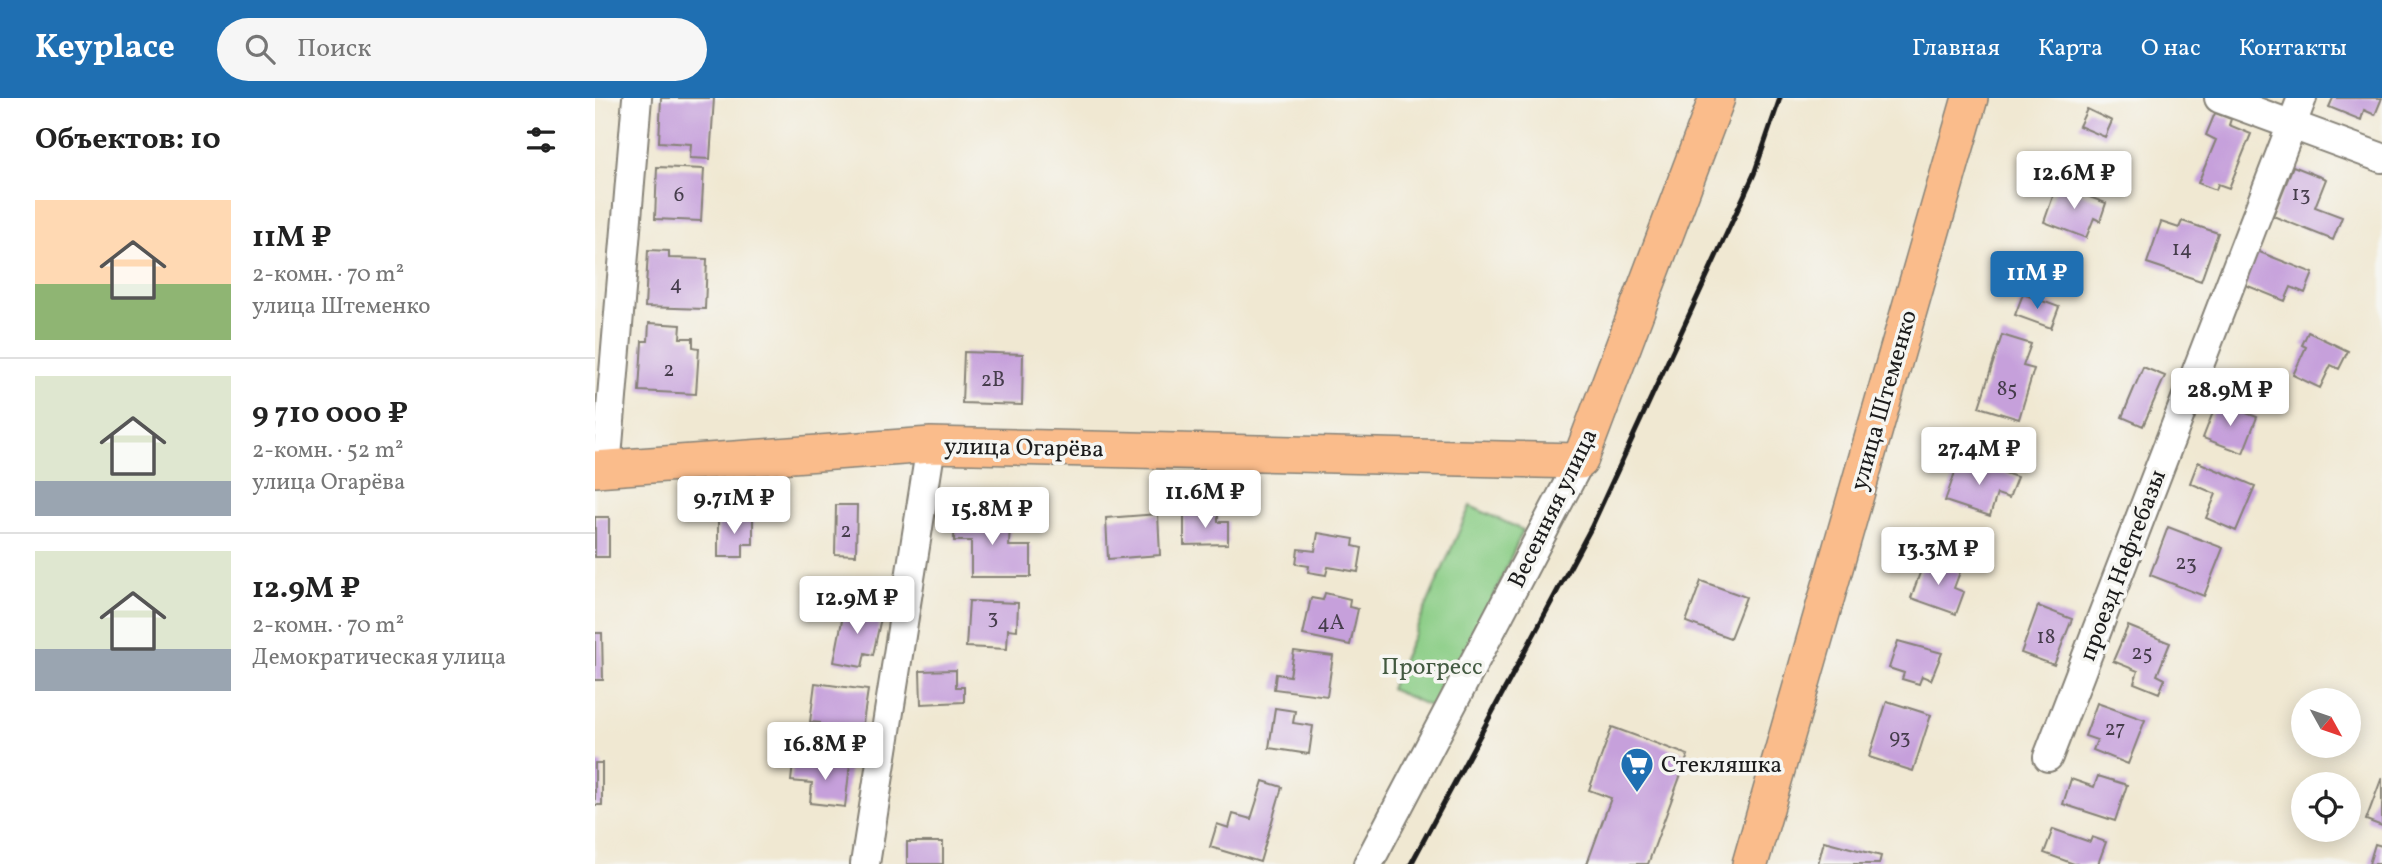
<!DOCTYPE html>
<html lang="ru">
<meta charset="utf-8">
<style>
:root{--surface:#fff;--page:#f6f6f6;--text:#222;--muted:#767676;--line:#e0e0e0;--accent:#1f6fb2}
body{margin:0;font-family:Vollkorn,serif;background:var(--page);color:var(--text);height:100vh;display:flex;flex-direction:column;font-size:26px;white-space:nowrap}
*{box-sizing:border-box;margin:0}
p{font-size:23px;color:var(--muted)}
.icon{flex:none;width:38px;height:38px;fill:none;stroke:currentColor;stroke-width:2;stroke-linecap:round;stroke-linejoin:round}
.map{position:relative;flex:1;overflow:hidden}
.details{display:flex;flex-direction:column;background:var(--surface);width:595px}
.details>*{flex:none}
.needle{width:46px;rotate:130deg}
.fabs{position:absolute;left:1696px;top:590px;display:grid;gap:14px}
.fabs a{display:grid;place-items:center;width:70px;height:70px;border-radius:50%;background:var(--surface);box-shadow:0 4px 18px #0003;font-size:35px}
.price{position:absolute;translate:-50% -60px;padding:0 16px;border-radius:7px;background:#fff;color:#222;font-size:23px;line-height:46px;filter:drop-shadow(0 2px 4px #0008)}
.price::after{content:'';position:absolute;left:50%;top:42px;width:21px;height:16px;margin-left:-10px;background:inherit;clip-path:polygon(0 0,100% 0,50% 100%)}
.price.active{background:var(--accent);color:#fff}
ul{padding:0;list-style:none}
li{display:flex;align-items:center;gap:21px;height:175px;padding:0 35px}
li+li{border-top:2px solid var(--line)}
li span{display:grid;place-items:center;flex:none;width:196px;height:140px;border-radius:0px;color:#555}
li>.icon{margin-inline-start:auto}
span .icon{width:84px;height:84px;fill:#fffc;stroke-width:1}
li b{font-size:30px}
h2{display:flex;justify-content:space-between;align-items:center;height:84px;padding:0 35px;font-size:30px}
header{display:flex;align-items:center;gap:42px;box-sizing:border-box;height:98px;padding:0 35px;background:var(--accent);color:#fff}
header strong{font-size:33px}
nav{display:flex;gap:38px;margin-inline-start:auto;font-size:24px}
.search{width:490px;height:63px;background:var(--page);display:flex;align-items:center;gap:18px;box-sizing:border-box;padding:0 24px;border-radius:38px;color:var(--muted);font-size:26px}
main{display:flex;flex:1;min-height:0}
.map>svg:first-child{display:block}
.green{fill:#8cce87;stroke:#547552;stroke-width:2}
.building{fill:#c6a0db}
.lines{fill:none;stroke-linecap:round;stroke-linejoin:round}
.minor-casing{stroke:#868277;stroke-width:32}
.major-casing{stroke:#868277;stroke-width:38}
.minor{stroke:#fff;stroke-width:28}
.major{stroke:#fabc8b;stroke-width:35}
.rail{stroke:#1c1c1c;stroke-width:5}
.labels{text-anchor:middle;stroke-width:7;stroke-linejoin:round;paint-order:stroke}
.number-label{font-size:21px;fill:#463d4c}
.street-label{font-size:24px;fill:#1c1c1c;stroke:#f6f6f2}
.park-label{font-size:24px;fill:#435a41;stroke:#f6f6f2}
.poi-label{font-size:24px;fill:#1c1c1c;stroke:#f6f6f2;text-anchor:start}
</style>
<header>
<strong>Keyplace</strong>
<div class="search"><svg class="icon" aria-label="search" viewBox="0 0 24 24"><circle cx="10" cy="10" r="6"/><path d="M15 15l6 6"/></svg>Поиск</div>
<nav><a>Главная</a><a>Карта</a><a>О нас</a><a>Контакты</a></nav>
</header>
<main>
<section class="details">
<h2>Объектов: 10<svg class="icon" aria-label="filters" viewBox="0 0 24 24"><path d="M4 7h16M4 17h16"/><circle cx="9" cy="7" r="2"/><circle cx="15" cy="17" r="2"/></svg></h2>
<ul>
<li><span style="background:linear-gradient(#ffd9b3 60%,#8fb573 0)"><svg class="icon" aria-label="home" viewBox="0 0 24 24"><path d="M3 11l9-7 9 7M6 9v11h12V9"/></svg></span><div><b>11M ₽</b><p>2-комн. · 70 m²</p><p>улица Штеменко</p></div></li>
<li><span style="background:linear-gradient(#dfe7d0 75%,#9aa5b1 0)"><svg class="icon" aria-label="home" viewBox="0 0 24 24"><path d="M3 11l9-7 9 7M6 9v11h12V9"/></svg></span><div><b>9 710 000 ₽</b><p>2-комн. · 52 m²</p><p>улица Огарёва</p></div></li>
<li><span style="background:linear-gradient(#dfe7d0 70%,#9aa5b1 0)"><svg class="icon" aria-label="home" viewBox="0 0 24 24"><path d="M3 11l9-7 9 7M6 9v11h12V9"/></svg></span><div><b>12.9M ₽</b><p>2-комн. · 70 m²</p><p>Демократическая улица</p></div></li>
</ul>
</section>
<div class="map">
<svg width="1787" height="766" viewBox="0 0 1787 766">
<rect width="100%" height="100%" fill="#f6f6f2"/>
<filter id="ink" filterUnits="userSpaceOnUse"><feTurbulence type="fractalNoise" baseFrequency=".0143" numOctaves="2"/><feDisplacementMap in="SourceGraphic" scale="14" xChannelSelector="R" yChannelSelector="G"/><feConvolveMatrix kernelMatrix="1 2 1 2 8 2 1 2 1" color-interpolation-filters="sRGB"/></filter>
<filter id="wash" filterUnits="userSpaceOnUse"><feTurbulence type="fractalNoise" baseFrequency=".00686" numOctaves="4" result="noise"/><feDisplacementMap in="SourceGraphic" scale="28" xChannelSelector="R" yChannelSelector="G"/><feGaussianBlur stdDeviation="1.57" result="paint"/><feColorMatrix in="noise" values="0 0 0 0 0 0 0 0 0 0 0 0 0 0 0 0 0 1.4 0 .05"/><feComposite in="paint" operator="in"/></filter>
<g filter="url(#wash)">
<rect width="100%" height="100%" fill="#f0e8d2"/>
<path class="green" d="M875,408L928,432L848,614L795,591Z"/>
<g id="blocks">
<path class="building" d="M66,0H119L115,61L95,60L96,46L64,44Z
M1738,0H1787L1780,17L1769,12L1766,22L1734,9Z
M1492,11L1517,23L1510,39L1484,28Z
M1620,15L1636,21L1634,27L1656,36L1634,90L1623,86L1621,92L1603,85L1621,42L1611,37Z
M1698,68L1731,81L1720,109L1747,119L1738,142L1678,118Z
M62,69L109,71L106,123L60,121Z
M1462,87L1511,105L1505,123L1499,120L1491,140L1449,124Z
M1587,123L1623,135L1606,183L1552,165L1566,124L1584,130Z
M53,152L74,153V160L112,161L110,211L50,209Z
M1662,153L1718,175L1710,195L1696,189L1690,203L1648,186Z
M1428,196L1464,209L1456,230L1420,217Z
M54,225L86,227L85,240H98V249L104,250L101,296L44,293L47,243H53Z
M1713,234L1753,253L1744,271L1736,267L1725,290L1698,277L1711,249L1707,247Z
M1407,237L1436,246L1428,268L1439,271L1424,321L1384,309Z
M369,254L428,256L427,307L367,305Z
M1548,269L1570,278L1548,328L1527,319Z
M1622,304L1662,319L1648,355L1608,340Z
M1365,360L1422,379L1414,400L1402,396L1395,418L1350,403Z
M1603,364L1660,388L1641,433L1611,420L1621,396L1595,385Z
M241,407H262L261,457L240,456Z
M360,413H386L385,422L415,423L414,448H436V479H376V443H359Z
M563,416L565,457L513,461L511,420Z
M589,416H623V424H633V446L589,447Z
M0,419H14V459H0Z
M123,420H158V446H148V459H123Z
M1573,429L1628,450L1609,498L1555,477Z
M723,435L759,441L758,448L767,450L763,474L733,469L731,477L713,474L714,468L701,466L703,451L720,453Z
M1330,461L1365,474L1359,490L1369,494L1361,516L1316,500Z
M1106,483L1151,499L1135,540L1091,524Z
M730,495L755,501L754,509L763,511L755,547L708,537L716,500L728,502Z
M374,503L423,505L422,532L413,531L412,551L371,549Z
M250,507L287,515L278,557L270,555L267,569L239,564Z
M1443,508L1477,521L1459,567L1426,555Z
M1533,528L1575,545L1562,577L1570,581L1564,595L1539,585L1543,573L1518,563Z
M0,535H7L8,582H0Z
M1303,543L1347,555L1336,582L1327,578L1324,586L1307,581L1309,575L1294,570Z
M699,553L738,558L732,598L679,591L681,576L695,578Z
M361,572V589H369V604L326,606L325,573Z
M220,585L273,592L266,638L224,633L225,625L215,624Z
M1292,603L1336,617L1318,673L1274,659Z
M1502,605L1550,622L1533,666L1498,652L1502,642L1490,638Z
M680,610L700,613L698,625L718,628L714,656L674,650Z
M1017,629L1093,657L1053,766H992L1016,700L994,692Z
M221,661L255,666L250,709L215,705L217,685L196,683L198,666L220,669Z
M0,665H7V707H0Z
M1503,678L1532,687L1520,723L1468,706L1476,681L1499,689Z
M1787,679V728L1771,722Z
M668,683L687,689L665,764L615,749L622,726L634,730L638,716L656,721Z
M1458,731L1495,744L1497,739L1511,744L1503,766H1479L1449,755Z
M1229,743L1286,758L1284,766H1223Z
M312,744H348V766H312Z
M1780,746L1787,748V766H1774Z"/>
</g>
</g>
<g filter="url(#ink)">
<use href="#blocks" fill-opacity="0" stroke="#868277" stroke-width="2"/>
<g class="lines">
<defs>
<path id="minor" d="M1624,0L1787,60
M11,371L42,0
M1453,659L1707,0
M270,766L336,347
M773,766L985,363"/>
<path id="major" d="M0,371L336,347L985,363L1122,0
M1155,766L1375,0"/>
</defs>
<use href="#minor" class="minor-casing"/>
<use href="#major" class="major-casing"/>
<use href="#minor" class="minor"/>
<use href="#major" class="major"/>
<path class="rail" d="M816,766L996,430L1159,76L1185,0"/>
</g>
</g>
<defs>
<symbol id="supermarket-pin" viewBox="-11 -11 22 30"><path d="M0 17L-7.5 6A9.5 9.5 0 1 1 7.5 6Z" fill="#1f6fb2" stroke="#f6f6f2"/><path d="M-6-5.5h2.5l.6 2H6L4.5 2H-2.5L-4.4-4H-6ZM-1.5 3.2a1.3 1.3 0 1 0 .1 0ZM3 3.2a1.3 1.3 0 1 0 .1 0Z" fill="#fff"/></symbol>
</defs>
<g fill-rule="evenodd">
<use href="#supermarket-pin" x="1023" y="647" width="38" height="52"/>
</g>
<g class="labels">
<g class="number-label">
<text x="1706" y="102">13</text>
<text x="84" y="103">6</text>
<text x="1587" y="157">14</text>
<text x="81" y="192">4</text>
<text x="74" y="278">2</text>
<text x="398" y="288">2В</text>
<text x="1412" y="297">85</text>
<text x="251" y="439">2</text>
<text x="1591" y="471">23</text>
<text x="398" y="525">3</text>
<text x="736" y="531">4А</text>
<text x="1451" y="545">18</text>
<text x="1547" y="561">25</text>
<text x="1520" y="637">27</text>
<text x="1305" y="645">93</text>
</g>
<g class="street-label">
<text transform="translate(1288 302) rotate(-74)" y="8">улица Штеменко</text>
<text transform="translate(429 349) rotate(1)" y="8">улица Огарёва</text>
<text transform="translate(957 410) rotate(-64)" y="8">Весенняя улица</text>
<text transform="translate(1527 467) rotate(-69)" y="8">проезд Нефтебазы</text>
</g>
<g class="park-label">
<text x="837" y="576">Прогресс</text>
</g>
<g class="poi-label">
<text x="1066" y="674">Стекляшка</text>
</g>
</g>
</svg>
<div class="fabs">
<a><svg class="needle" viewBox="-14 -14 28 28"><path d="M0-13l5 13h-10z" fill="#e53935"/><path d="M0 13l5-13h-10z" fill="#767676"/></svg></a>
<a><svg class="icon" aria-label="locate" viewBox="0 0 24 24"><circle cx="12" cy="12" r="6"/><path d="M12 2v4M12 18v4M2 12h4M18 12h4"/></svg></a>
</div>
<b class="price" style="left:1479px;top:113px">12.6M ₽</b>
<b class="price active" style="left:1442px;top:213px">11M ₽</b>
<b class="price" style="left:1635px;top:330px">28.9M ₽</b>
<b class="price" style="left:1384px;top:389px">27.4M ₽</b>
<b class="price" style="left:610px;top:432px">11.6M ₽</b>
<b class="price" style="left:139px;top:438px">9.71M ₽</b>
<b class="price" style="left:397px;top:449px">15.8M ₽</b>
<b class="price" style="left:1343px;top:489px">13.3M ₽</b>
<b class="price" style="left:262px;top:538px">12.9M ₽</b>
<b class="price" style="left:230px;top:684px">16.8M ₽</b>
</div>
</main>
